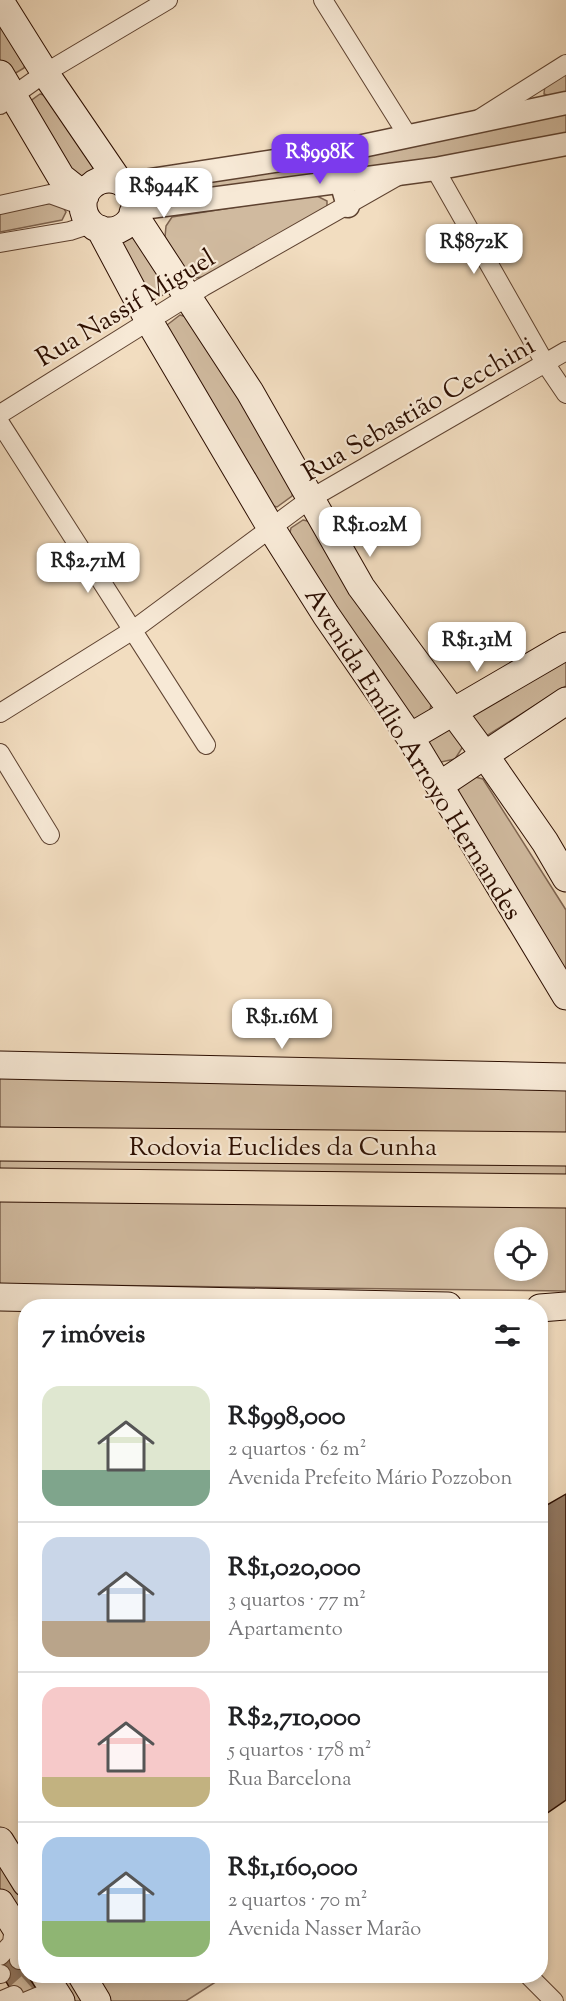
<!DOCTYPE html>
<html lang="pt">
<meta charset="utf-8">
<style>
:root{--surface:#fff;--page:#f6f6f6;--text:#202124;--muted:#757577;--line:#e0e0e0;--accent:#7c3aed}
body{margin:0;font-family:"Sorts Mill Goudy",serif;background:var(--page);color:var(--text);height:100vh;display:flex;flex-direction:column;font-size:22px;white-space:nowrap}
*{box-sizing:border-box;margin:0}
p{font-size:20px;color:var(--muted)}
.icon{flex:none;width:33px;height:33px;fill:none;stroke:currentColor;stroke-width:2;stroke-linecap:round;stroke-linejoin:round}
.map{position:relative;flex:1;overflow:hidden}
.sheet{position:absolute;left:18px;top:1299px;width:530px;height:684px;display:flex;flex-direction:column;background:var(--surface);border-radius:24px;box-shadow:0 3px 9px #0003}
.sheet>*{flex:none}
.fabs{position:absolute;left:494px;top:1227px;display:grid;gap:12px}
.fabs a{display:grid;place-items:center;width:54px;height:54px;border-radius:50%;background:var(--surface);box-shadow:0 3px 9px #0003;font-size:30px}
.price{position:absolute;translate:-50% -51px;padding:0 14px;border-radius:12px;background:#fff;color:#222;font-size:20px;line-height:39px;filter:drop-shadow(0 2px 3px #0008)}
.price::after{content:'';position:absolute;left:50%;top:36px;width:18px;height:14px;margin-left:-9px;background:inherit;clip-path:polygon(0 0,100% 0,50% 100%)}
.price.active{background:var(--accent);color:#fff}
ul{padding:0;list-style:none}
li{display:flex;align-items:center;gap:18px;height:150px;padding:0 24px}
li+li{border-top:2px solid var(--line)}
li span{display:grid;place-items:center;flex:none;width:168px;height:120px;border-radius:18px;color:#555}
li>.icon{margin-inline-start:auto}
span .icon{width:72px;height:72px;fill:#fffc;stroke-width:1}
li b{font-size:26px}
h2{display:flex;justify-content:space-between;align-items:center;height:72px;padding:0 24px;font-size:26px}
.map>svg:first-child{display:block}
.green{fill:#d0ba9f;stroke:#7e6450;stroke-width:1.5;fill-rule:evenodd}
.building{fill:#937a64;stroke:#2c0e00;stroke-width:1.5}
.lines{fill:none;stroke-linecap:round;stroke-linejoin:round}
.minor-tunnel{stroke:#d4bea3;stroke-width:18;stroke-dasharray:18 9;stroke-linecap:butt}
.minor-casing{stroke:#5e4230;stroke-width:20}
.tertiary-casing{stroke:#5e4230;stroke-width:25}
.secondary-casing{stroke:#2c0e00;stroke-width:29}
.motorway-casing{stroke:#2c0e00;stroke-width:35}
.minor{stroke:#f7e9d6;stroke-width:18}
.tertiary{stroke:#f7e9d6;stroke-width:22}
.secondary{stroke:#f7e9d6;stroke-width:27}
.motorway{stroke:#f2ddc0;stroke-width:33}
.labels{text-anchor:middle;stroke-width:4.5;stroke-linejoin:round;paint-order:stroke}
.street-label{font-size:26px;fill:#2c0e00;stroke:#f7e9d6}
</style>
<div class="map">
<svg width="566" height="2001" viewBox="0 0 566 2001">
<rect width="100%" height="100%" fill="#f2ddc0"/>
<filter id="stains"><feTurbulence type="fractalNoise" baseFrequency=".00333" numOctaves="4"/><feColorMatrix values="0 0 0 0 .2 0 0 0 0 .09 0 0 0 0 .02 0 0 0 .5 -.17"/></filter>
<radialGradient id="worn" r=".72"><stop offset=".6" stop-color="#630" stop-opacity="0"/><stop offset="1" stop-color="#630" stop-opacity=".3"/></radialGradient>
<path class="green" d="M0,17L26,60L24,68L14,74L0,62Z
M566,71V93L552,97L544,94L545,84Z
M40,94L49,96L102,175L83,187L29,102Z
M566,112V134L366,172L352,167V158Z
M317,166L318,174L153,201L151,190Z
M315,195L327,201V209L207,276L196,278L188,274L165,237L166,226L172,217Z
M52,203L63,207L66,212L62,220L0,232V212Z
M135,229L168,284L166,293L153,301L144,299L118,237Z
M180,315L190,318L294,486L292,496L277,507L267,504L167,336V325Z
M303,520L312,522L432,699L430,710L416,719L404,716L288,540L291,528Z
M566,654V686L488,735L479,734L470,720L474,710Z
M451,728L462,741V748L455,759L441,762L430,754L428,739Z
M475,777L483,779L566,910V971L456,799L460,785Z
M0,1075L566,1089V1141L0,1136Z
M0,1151L566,1155V1178L0,1175Z
M0,1201L566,1207V1291L0,1284ZM504,1238H537V1270H504Z
M0,1864L25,1903V1933L0,1892Z
M52,1976H71L86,2001H68Z
M93,1976H225L186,2001H109Z"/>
<path class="building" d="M566,1494V1800L540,1818V1509Z
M16,1955L26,1976H28L36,1988L16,1999L0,1971V1964Z"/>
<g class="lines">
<path class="minor-tunnel" d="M14,1995L31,1980"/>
<defs>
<path id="minor" d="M323,0L408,136
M0,105L45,73L168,0
M479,119L566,64
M435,169L545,363L566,394
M0,205L50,194L83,206
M0,243L70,231L91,224
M0,414L203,287L398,176
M0,423L206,745
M0,713L133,630L310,499L566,351
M0,753L50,835
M0,1956L12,1943L14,1925
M19,1960L26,1957
M0,1974H1
M529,1976L554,2001
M0,2001L14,1995
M27,2001L39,1996L54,2001"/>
<path id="tertiary" d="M337,168L348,206
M124,184L334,152L566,103
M135,209L435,169L566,144"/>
<path id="secondary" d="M0,1L45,73L118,180
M0,74L61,177L85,196
M83 205a26 26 0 1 1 52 0a26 26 0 1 1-52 0Z
M133,213L250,392L361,587L484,754L545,842L566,878
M100,229L149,321L271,528L326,615L410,737L566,996
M410,737L566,646
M440,785L566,701
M0,1065L566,1077
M0,1297L448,1306
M540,1308L566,1306
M0,1841L26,1883
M0,1903L26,1944
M45,1976L61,2001
M82,1976L97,2001"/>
<path id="motorway" d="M0,1144L566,1149
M0,1185L566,1191"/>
</defs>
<use href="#minor" class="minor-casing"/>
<use href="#tertiary" class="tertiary-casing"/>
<use href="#secondary" class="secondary-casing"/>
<use href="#motorway" class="motorway-casing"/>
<use href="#minor" class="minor"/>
<use href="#tertiary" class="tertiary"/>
<use href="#secondary" class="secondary"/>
<use href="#motorway" class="motorway"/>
</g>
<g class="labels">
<g class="street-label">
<text transform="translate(125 307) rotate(-31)" y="9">Rua Nassif Miguel</text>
<text transform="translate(418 408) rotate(-30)" y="9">Rua Sebastião Cecchini</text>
<text transform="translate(414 753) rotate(58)" y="9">Avenida Emílio Arroyo Hernandes</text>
<text x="283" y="1155">Rodovia Euclides da Cunha</text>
</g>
</g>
<rect width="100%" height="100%" filter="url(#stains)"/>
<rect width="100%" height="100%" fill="url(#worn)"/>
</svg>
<div class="fabs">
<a><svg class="icon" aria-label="locate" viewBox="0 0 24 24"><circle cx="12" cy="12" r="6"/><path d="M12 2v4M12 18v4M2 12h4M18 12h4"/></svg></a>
</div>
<b class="price active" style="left:320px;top:185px">R$998K</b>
<b class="price" style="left:164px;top:219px">R$944K</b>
<b class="price" style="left:474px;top:275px">R$872K</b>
<b class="price" style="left:370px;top:558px">R$1.02M</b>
<b class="price" style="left:88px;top:594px">R$2.71M</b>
<b class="price" style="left:477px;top:673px">R$1.31M</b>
<b class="price" style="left:282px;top:1050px">R$1.16M</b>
<section class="sheet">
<h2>7 imóveis<svg class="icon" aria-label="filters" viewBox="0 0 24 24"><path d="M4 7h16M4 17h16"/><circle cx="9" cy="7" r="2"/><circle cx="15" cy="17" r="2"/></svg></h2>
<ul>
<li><span style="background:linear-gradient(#dfe7d0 70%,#7fa58c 0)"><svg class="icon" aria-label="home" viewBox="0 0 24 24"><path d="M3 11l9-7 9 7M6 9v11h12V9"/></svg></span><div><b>R$998,000</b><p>2 quartos · 62 m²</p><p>Avenida Prefeito Mário Pozzobon</p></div></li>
<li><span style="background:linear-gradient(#c9d6e8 70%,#b9a48a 0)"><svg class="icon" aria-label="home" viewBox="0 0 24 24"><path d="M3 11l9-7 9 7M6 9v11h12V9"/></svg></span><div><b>R$1,020,000</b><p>3 quartos · 77 m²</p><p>Apartamento</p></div></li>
<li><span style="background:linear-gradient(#f6c9c9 75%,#c2b280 0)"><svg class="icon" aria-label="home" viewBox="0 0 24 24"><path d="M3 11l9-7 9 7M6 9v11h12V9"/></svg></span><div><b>R$2,710,000</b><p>5 quartos · 178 m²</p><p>Rua Barcelona</p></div></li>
<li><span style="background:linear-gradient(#a9c7e8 70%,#8fb573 0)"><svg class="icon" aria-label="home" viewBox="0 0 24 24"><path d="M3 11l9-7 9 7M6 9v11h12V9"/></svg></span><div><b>R$1,160,000</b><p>2 quartos · 70 m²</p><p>Avenida Nasser Marão</p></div></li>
</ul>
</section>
</div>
